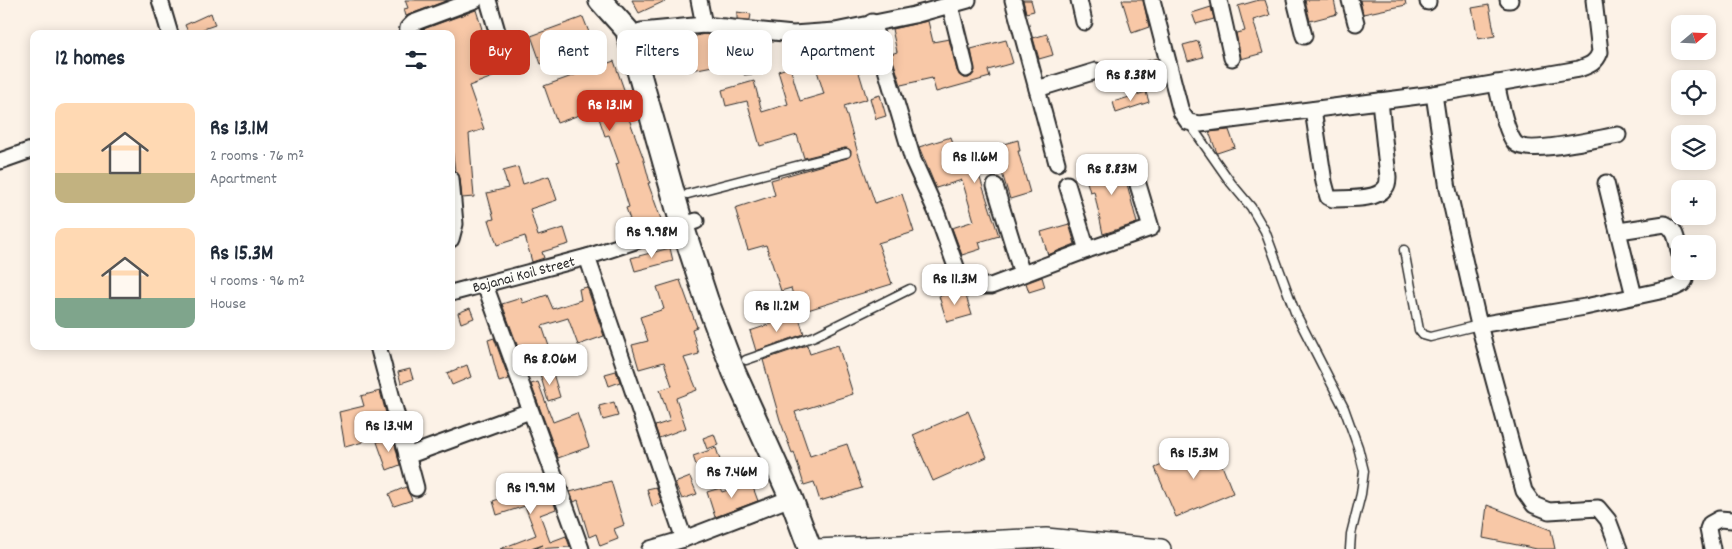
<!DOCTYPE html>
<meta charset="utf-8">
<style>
:root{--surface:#fff;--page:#f6f6f7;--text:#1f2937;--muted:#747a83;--accent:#c8321e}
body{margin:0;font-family:Dekko,sans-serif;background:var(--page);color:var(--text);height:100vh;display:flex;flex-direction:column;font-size:19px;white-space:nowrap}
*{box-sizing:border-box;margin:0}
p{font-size:16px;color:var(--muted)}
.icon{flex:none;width:28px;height:28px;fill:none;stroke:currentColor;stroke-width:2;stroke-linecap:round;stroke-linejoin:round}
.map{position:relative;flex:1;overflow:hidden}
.drawer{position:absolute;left:30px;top:30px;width:425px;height:320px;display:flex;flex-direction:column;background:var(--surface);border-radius:10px;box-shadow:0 2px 12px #0003}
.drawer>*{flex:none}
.top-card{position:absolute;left:470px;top:30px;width:475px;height:45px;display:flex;gap:10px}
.needle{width:32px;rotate:71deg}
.tools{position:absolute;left:1671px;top:15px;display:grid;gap:10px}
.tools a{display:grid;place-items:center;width:45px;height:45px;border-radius:10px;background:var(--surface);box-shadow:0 2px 12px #0003;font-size:25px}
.price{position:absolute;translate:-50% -42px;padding:0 11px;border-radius:10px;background:#fff;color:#222;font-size:16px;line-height:32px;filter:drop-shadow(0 1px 2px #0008)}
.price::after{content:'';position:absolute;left:50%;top:30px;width:15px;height:11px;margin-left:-8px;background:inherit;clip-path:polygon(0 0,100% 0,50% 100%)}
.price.active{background:var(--accent);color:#fff}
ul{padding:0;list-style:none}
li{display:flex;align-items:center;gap:15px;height:125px;padding:0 25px}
li span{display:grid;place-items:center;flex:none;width:140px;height:100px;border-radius:10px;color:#555}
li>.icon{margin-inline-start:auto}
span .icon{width:60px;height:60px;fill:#fffc;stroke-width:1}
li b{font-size:21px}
h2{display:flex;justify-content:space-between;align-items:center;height:60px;padding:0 25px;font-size:21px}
.pill{padding:0 18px;border-radius:10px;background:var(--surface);box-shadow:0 2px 12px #0003;font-size:18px;line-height:45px}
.pill.active{background:var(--accent);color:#fff}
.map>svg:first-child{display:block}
.building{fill:#f8c8a7;stroke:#2b2b2b}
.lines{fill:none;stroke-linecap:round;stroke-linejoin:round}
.service-casing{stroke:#2b2b2b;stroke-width:11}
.minor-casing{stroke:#2b2b2b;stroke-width:19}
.tertiary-casing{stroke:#2b2b2b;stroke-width:22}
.primary-casing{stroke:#2b2b2b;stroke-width:26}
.service{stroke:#fdfcf7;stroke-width:8}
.minor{stroke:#fdfcf7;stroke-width:15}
.tertiary{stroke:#fdfcf7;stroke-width:19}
.primary{stroke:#fdfcf7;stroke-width:22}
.labels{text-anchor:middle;stroke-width:4;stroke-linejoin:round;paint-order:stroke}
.street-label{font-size:15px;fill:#2b2b2b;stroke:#fdfcf7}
</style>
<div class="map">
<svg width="1732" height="549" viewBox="0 0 1732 549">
<rect width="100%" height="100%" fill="#fcf2e7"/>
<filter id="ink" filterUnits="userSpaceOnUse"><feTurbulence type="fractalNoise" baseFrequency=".02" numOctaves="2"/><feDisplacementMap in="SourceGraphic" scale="10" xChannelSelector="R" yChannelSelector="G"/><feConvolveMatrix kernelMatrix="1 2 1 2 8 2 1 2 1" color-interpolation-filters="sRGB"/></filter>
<g filter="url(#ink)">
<path class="building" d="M405,0H448L406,16L404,9L408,8Z
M632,0H667L639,13Z
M1023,0H1031L1034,11L1026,13Z
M1122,0H1143L1149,27L1132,33Z
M1259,0H1265L1270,15L1253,20L1263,53L1241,59L1236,33L1245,31L1238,6Z
M1305,0H1334L1337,14L1310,21Z
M1360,0H1405L1406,5L1363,14Z
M1489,5L1495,36L1478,39L1472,8Z
M1211,7L1214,19L1196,24L1192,13Z
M476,10L482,29L479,30L495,76L469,86L484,129L469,134L474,197L462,198L460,178L455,171L451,140V34H417L418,31Z
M737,12L751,14L750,20L737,19Z
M211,13L215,25L189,34L185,25Z
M583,17L594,45L541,64L531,36Z
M928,21L933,42L949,39L957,71L963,78H969L975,71L971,49L1006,40L1013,63L988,70L990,77L936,92L932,78L901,85L891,54L897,52L892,29Z
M704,34L716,36L718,52L723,64L687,71L677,41Z
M1047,34L1053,55L1039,59L1033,38Z
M1198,41L1203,57L1188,61L1183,45Z
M854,56L867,99L844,106L858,153L875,203L902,194L914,232L878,243L892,284L798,313L791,288L781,291L766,245L748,250L735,208L775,195L771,180L847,158L851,151L845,148L804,158L797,135L760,146L747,101L726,106L722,90L754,81L762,112L788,104L778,71L790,67L800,101L824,94L815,64L827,60L828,64Z
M1157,58L1163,78L1146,84L1140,63Z
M753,59L756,74L744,75L741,60Z
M614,61L627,98L622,100L643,157L650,183H648L662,222L634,231L626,208L629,207L616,164L619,163L609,135L605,136L596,109L557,123L544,86Z
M1146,92L1149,102L1116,113L1113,102Z
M880,95L886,116L876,119L870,98Z
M1229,130L1235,147L1217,153L1209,132Z
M951,137L955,152L966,149L967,154L1018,140L1020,151H1018L1030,193L1010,199L997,157L975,163L999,236L979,242L981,249L962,255L952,228L974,221L962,180L936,188L919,147Z
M1121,160L1137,223L1103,234L1094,191L1090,192L1084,172Z
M518,167L523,184L549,176L557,200L530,209L538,236L564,228L569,244L542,252L544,258L532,262L525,236L497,245L489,220L494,219L487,193L508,188L503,171Z
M1069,224L1075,244L1048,255L1041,232Z
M670,248L673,261L635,271L631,258Z
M1042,277L1045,287L1029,292L1026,283Z
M680,280L697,327L692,329L699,354L684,358L697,390L676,398L686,428L659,438L655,426L670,421L660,390L672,386L664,362L639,369L632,345L648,341L640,317L664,309L657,287Z
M587,287L604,336L578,345L568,318L542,326L551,352L539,356L536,345L519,350L502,304L521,298L523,303L547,295L553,309L581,300L579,289Z
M961,290L965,293L972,315L947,322L939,296Z
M470,308L474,318L461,323L458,313Z
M798,315L804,334L756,351L750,331Z
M494,338L509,379L499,382L488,340Z
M807,345L810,354L838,345L853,394L795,412L810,456L847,444L862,488L820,501L814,482L804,485L794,452L792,453L780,420L763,360Z
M467,365L471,377L452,385L447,373Z
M410,369L413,379L401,383L398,372Z
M552,370L560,397L548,401L540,374Z
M616,371L620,382L609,386L605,374Z
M538,382L553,422L577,413L589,447L558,458L531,384Z
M380,391L386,413L357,421L363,442L345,447L339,412L364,406L361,396Z
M614,402L618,416L603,420L599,406Z
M968,411L987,457L933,481L913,435Z
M714,434L718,445L707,449L703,438Z
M393,437L400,465L387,470L377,442Z
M1213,443L1233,493L1176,517L1155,468Z
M716,448L721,463L698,471L693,456Z
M690,477L697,494L682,499L675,483Z
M611,481L624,525L614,529L618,539L600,546L596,534L589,537L578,500L574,502L570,492Z
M520,482L524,494L548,486L556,509L540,515L550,542L566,536L570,547L534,549L543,545L531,549H500L536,535L525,506L497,515L493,501L508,496L505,487Z
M751,482L758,501L715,517L707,492L720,488L722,492Z
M406,487L412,500L394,506L389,494Z
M656,487L662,503L652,506L647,489Z
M1487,505L1551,530L1555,549H1537L1483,538Z"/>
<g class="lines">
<defs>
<path id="service" d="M1189,123L1231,183L1251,207L1265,231L1295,312L1344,408L1358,447L1364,471L1361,494L1351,534L1350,549
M688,194L846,153
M1404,250L1419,330L1423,335L1430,337L1479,325
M746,360L815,336L910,289"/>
<g id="minor">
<path d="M160,0L170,34"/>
<path d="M488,0L505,59"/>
<path d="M699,0L704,25"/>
<path d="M1013,0L1057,163"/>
<path d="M1079,0L1084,22"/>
<path d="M1152,0L1181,112L1188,122L1200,124L1434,94"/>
<path d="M1219,0L1232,58"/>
<path d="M1295,0L1304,36"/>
<path d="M1350,0L1356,23"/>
<path d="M1428,0V2"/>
<path d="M1508,0H1510"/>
<path d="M1594,0L1600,52C1596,63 1590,65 1579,69L1434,94L1448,189L1479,325L1524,491L1534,505L1549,511L1598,508L1608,520L1619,549"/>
<path d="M950,5L966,69"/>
<path d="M872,22L913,160L936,211L960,278L972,286H991L1087,250L1067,184"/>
<path d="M725,27L727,51"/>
<path d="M641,31L704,25L793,34L835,31L914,15L968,0"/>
<path d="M407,34L408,28L413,23L475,0"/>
<path d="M1496,83C1500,99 1505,131 1515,143C1527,156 1599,138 1618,135"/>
<path d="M1037,89L1096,71"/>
<path d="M1313,110L1324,182L1328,197L1333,199C1347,198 1376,201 1385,188C1388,185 1388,180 1388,177L1380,101"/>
<path d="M0,161L34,149"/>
<path d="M451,179L455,224L451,239"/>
<path d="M1606,183L1634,296"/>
<path d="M995,186L1022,274"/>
<path d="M1619,231L1665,224C1677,229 1677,244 1680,255"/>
<path d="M1087,250L1151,228L1134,171"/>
<path d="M587,257L684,539"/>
<path d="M485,285L581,549"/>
<path id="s1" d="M451,293L587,257L696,221"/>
<path d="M1479,325L1585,307L1674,288L1682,284L1685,280L1684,271"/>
<path d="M378,346L416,488"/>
<path d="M407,456L530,411"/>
<path d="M650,549L684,539L791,498"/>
<path d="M1712,549L1708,529L1710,524L1719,519L1732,520"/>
</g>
<path id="tertiary" d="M817,549L1046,538L1161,549"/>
<path id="primary" d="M600,0L627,30L682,225L707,301L734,372L791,498L810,549"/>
</defs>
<use href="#service" class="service-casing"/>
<use href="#minor" class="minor-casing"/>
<use href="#tertiary" class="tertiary-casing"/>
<use href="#primary" class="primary-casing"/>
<use href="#service" class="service"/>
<use href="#minor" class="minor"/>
<use href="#tertiary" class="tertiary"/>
<use href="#primary" class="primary"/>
</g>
</g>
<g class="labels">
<g class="street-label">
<text dy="5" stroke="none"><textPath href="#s1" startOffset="75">Bajanai Koil Street</textPath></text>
</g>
</g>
</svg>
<div class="tools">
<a><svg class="needle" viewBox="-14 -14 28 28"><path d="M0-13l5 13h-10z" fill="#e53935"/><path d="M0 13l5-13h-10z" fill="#747a83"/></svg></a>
<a><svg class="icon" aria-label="locate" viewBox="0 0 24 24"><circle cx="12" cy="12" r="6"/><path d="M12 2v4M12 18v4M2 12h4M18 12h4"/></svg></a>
<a><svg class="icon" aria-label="layers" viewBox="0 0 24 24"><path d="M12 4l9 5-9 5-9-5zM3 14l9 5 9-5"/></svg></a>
<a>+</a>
<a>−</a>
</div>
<b class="price" style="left:1131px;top:102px">Rs 8.38M</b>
<b class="price active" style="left:610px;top:132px">Rs 13.1M</b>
<b class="price" style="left:975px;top:184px">Rs 11.6M</b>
<b class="price" style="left:1112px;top:196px">Rs 8.83M</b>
<b class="price" style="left:652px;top:259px">Rs 9.98M</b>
<b class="price" style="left:955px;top:306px">Rs 11.3M</b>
<b class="price" style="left:777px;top:333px">Rs 11.2M</b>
<b class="price" style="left:550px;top:386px">Rs 8.06M</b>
<b class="price" style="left:389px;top:453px">Rs 13.4M</b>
<b class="price" style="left:1194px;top:480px">Rs 15.3M</b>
<b class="price" style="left:732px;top:499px">Rs 7.46M</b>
<b class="price" style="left:531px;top:515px">Rs 19.9M</b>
<div class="top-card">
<a class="pill active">Buy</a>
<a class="pill">Rent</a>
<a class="pill">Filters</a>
<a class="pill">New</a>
<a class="pill">Apartment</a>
</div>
<section class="drawer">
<h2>12 homes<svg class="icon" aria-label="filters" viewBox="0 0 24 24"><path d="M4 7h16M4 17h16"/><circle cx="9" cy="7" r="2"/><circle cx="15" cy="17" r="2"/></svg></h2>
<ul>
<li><span style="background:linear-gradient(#ffd9b3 70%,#c2b280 0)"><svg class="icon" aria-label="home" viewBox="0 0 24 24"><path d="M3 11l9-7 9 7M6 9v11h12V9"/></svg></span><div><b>Rs 13.1M</b><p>2 rooms · 76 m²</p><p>Apartment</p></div></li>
<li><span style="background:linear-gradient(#ffd9b3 70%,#7fa58c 0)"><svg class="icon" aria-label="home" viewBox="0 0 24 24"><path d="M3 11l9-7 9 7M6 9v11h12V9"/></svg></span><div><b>Rs 15.3M</b><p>4 rooms · 96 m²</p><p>House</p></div></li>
</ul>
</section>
</div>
